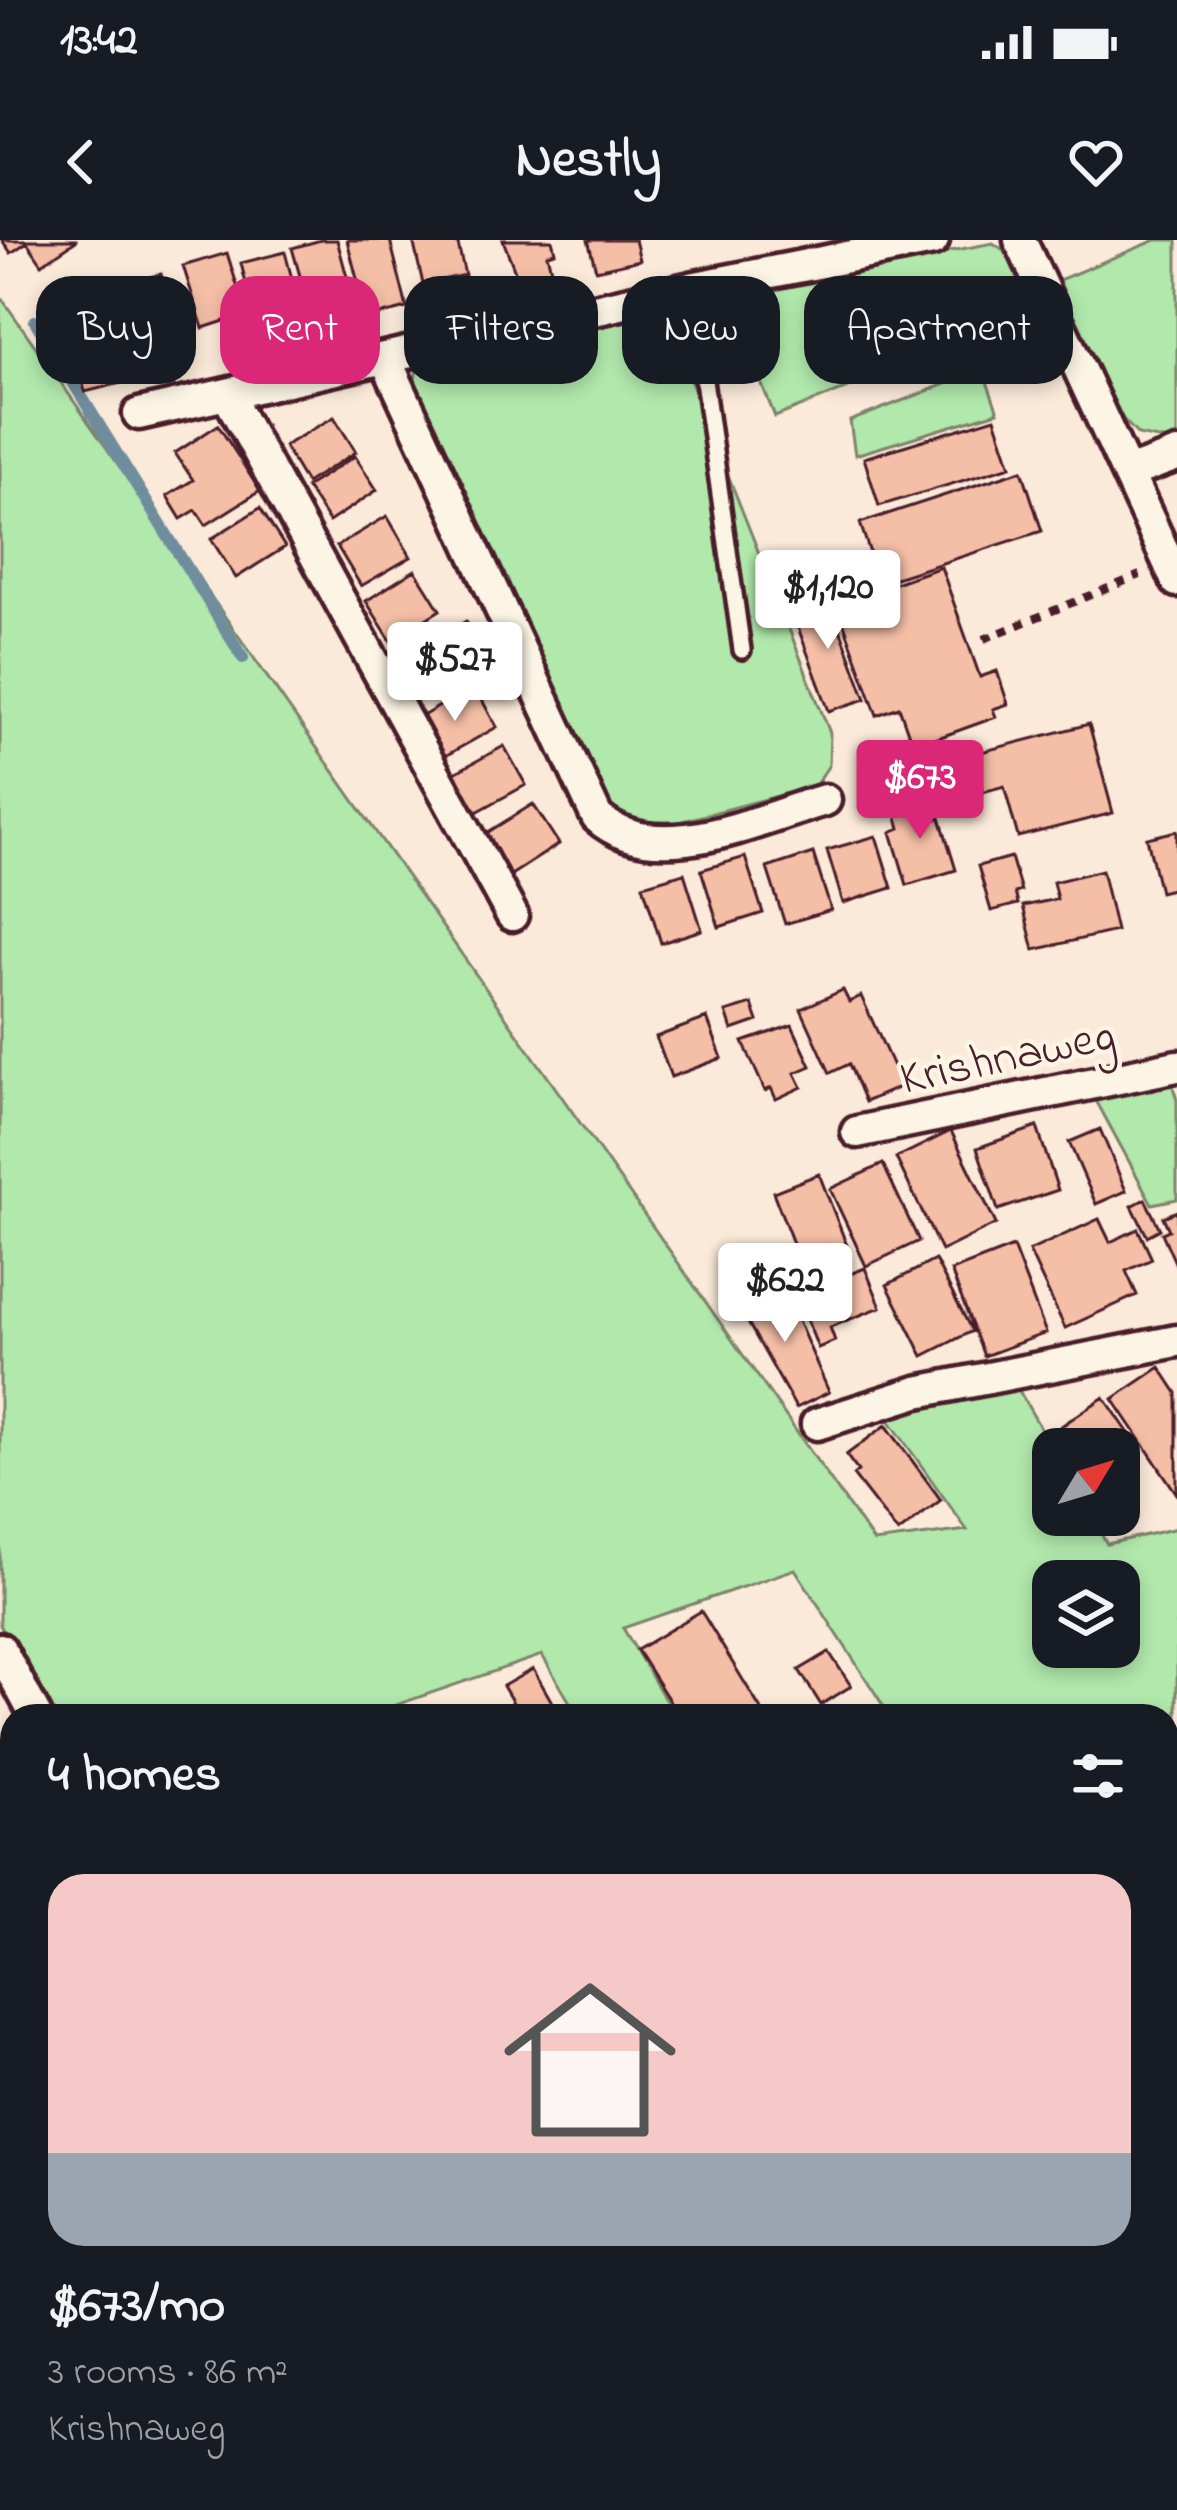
<!DOCTYPE html>
<meta charset="utf-8">
<style>
:root{--surface:#171b24;--page:#20242c;--text:#f1f3f6;--muted:#9ea1a6;--line:#363941;--accent:#db2777}
body{margin:0;font-family:"Indie Flower",sans-serif;background:var(--page);color:var(--text);height:100vh;display:flex;flex-direction:column;font-size:45px;white-space:nowrap}
*{box-sizing:border-box;margin:0}
p{font-size:39px;color:var(--muted)}
.icon{flex:none;width:66px;height:66px;fill:none;stroke:currentColor;stroke-width:2;stroke-linecap:round;stroke-linejoin:round}
.map{position:relative;flex:1;overflow:hidden}
.details{position:absolute;left:0px;top:1464px;width:1179px;height:807px;display:flex;flex-direction:column;background:var(--surface);border-radius:36px 36px 0 0;box-shadow:0 6px 18px #0003}
.details>*{flex:none}
.hud{position:absolute;left:36px;top:36px;width:1107px;height:108px;display:flex;gap:24px}
.needle{width:78px;rotate:52deg}
.controls{position:absolute;left:1032px;top:1188px;display:grid;gap:24px}
.controls a{display:grid;place-items:center;width:108px;height:108px;border-radius:24px;background:var(--surface);box-shadow:0 6px 18px #0003;font-size:60px}
.price{position:absolute;translate:-50% -102px;padding:0 27px;border-radius:12px;background:#fff;color:#222;font-size:39px;line-height:78px;filter:drop-shadow(0 3px 6px #0008)}
.price::after{content:'';position:absolute;left:50%;top:72px;width:36px;height:27px;margin-left:-18px;background:inherit;clip-path:polygon(0 0,100% 0,50% 100%)}
.price.selected{background:var(--accent);color:#fff}
ul{padding:0;list-style:none}
li{display:grid;align-content:center;gap:24px;height:636px;padding:0 48px}
li+li{border-top:3px solid var(--line)}
li span{display:grid;place-items:center;height:372px;border-radius:36px;color:#555}
li>.icon{margin-inline-start:auto}
span .icon{width:216px;height:216px;fill:#fffc;stroke-width:1}
li b{font-size:51px}
h2{display:flex;justify-content:space-between;align-items:center;height:144px;padding:0 48px;font-size:51px}
.tag{padding:0 42px;border-radius:36px;background:var(--surface);box-shadow:0 6px 18px #0003;font-size:42px;line-height:108px}
.tag.selected{background:var(--accent);color:#fff}
.status{display:flex;justify-content:space-between;align-items:center;height:84px;padding:0 60px;background:var(--surface);direction:ltr}
.status svg{height:33px;fill:currentColor}
header{display:flex;justify-content:space-between;align-items:center;height:156px;padding:0 48px;background:var(--surface);font-size:54px;font-weight:700}
.map>svg:first-child{display:block}
.green{fill:#b1e8ac;stroke:#7e846c;stroke-width:3;fill-rule:evenodd}
.lines{fill:none;stroke-linecap:round;stroke-linejoin:round}
.stream{stroke:#708d9e;stroke-width:12}
.building{fill:#f5bfa7;stroke:#4a1f2b;stroke-width:3}
.lane-casing{stroke:#4a1f2b;stroke-width:24}
.street-casing{stroke:#4a1f2b;stroke-width:39}
.path{stroke:#4a1f2b;stroke-width:8;stroke-dasharray:9 9;stroke-linecap:butt}
.lane{stroke:#fcf5e5;stroke-width:15}
.street{stroke:#fcf5e5;stroke-width:30}
.labels{text-anchor:middle;stroke-width:9;stroke-linejoin:round;paint-order:stroke}
.street-label{font-size:48px;fill:#4a1f2b;stroke:#fcf5e5}
</style>
<div class="status"><b>13:42</b><svg viewBox="0 0 49 12"><path d="M0 12V9h3v3zM5 12V6h3v6zM10 12V3h3v9zM15 12V0h3v12zM26 1h20v11H26zM47 4h2v5h-2z"/></svg></div>
<header><svg class="icon" aria-label="back" viewBox="0 0 24 24"><path d="M15 5l-7 7 7 7"/></svg>Nestly<svg class="icon" aria-label="heart" viewBox="0 0 24 24"><path d="M12 20l-8-8c-3-5 5-10 8-4 3-6 11-1 8 4z"/></svg></header>
<div class="map">
<svg width="1177" height="2270" viewBox="0 0 1177 2270">
<rect width="100%" height="100%" fill="#fbead9"/>
<filter id="ink" filterUnits="userSpaceOnUse"><feTurbulence type="fractalNoise" baseFrequency=".00833" numOctaves="2"/><feDisplacementMap in="SourceGraphic" scale="24" xChannelSelector="R" yChannelSelector="G"/><feConvolveMatrix kernelMatrix="1 2 1 2 8 2 1 2 1" color-interpolation-filters="sRGB"/></filter>
<g filter="url(#ink)">
<path class="green" d="M1156,0H1177V203L1138,195L1123,179L1054,42Z
M993,3L1015,17L1041,71L775,177L727,58L743,50Z
M0,56L874,1302L967,1290L889,1180L899,1166L1014,1142L1053,1210V1275H1090L1107,1304L1177,1288V1749L1167,1734V1476H890L795,1329L623,1388L675,1476H578L542,1415L364,1476H49L0,1385ZM1053,1341H1119V1407H1053Z
M662,68L830,493L829,525L815,546L656,588L614,575L597,553L414,143L418,125Z
M976,132L987,142L998,172L855,215L850,181Z
M1170,837L1177,860V959L1152,964L1091,851Z
M12,1515V1739L0,1711V1521Z
M12,1844V1988L0,1963V1848Z
M12,2038V2259H361L362,2270H0V2042Z"/>
<g class="lines">
<path class="stream" d="M35,81L243,418"/>
</g>
<path class="building" d="M2,0H76V1L42,24L27,2L11,13Z
M321,0H337L353,59L310,71L292,8Z
M347,0H390L407,68L367,78Z
M413,0H457L465,35L423,44Z
M503,0H552L555,12L547,14L552,34L519,42Z
M588,0H635L640,20L596,30Z
M285,12L301,74L256,85L241,23Z
M227,13L246,74L203,88L183,26Z
M161,34L184,123L148,132L141,102L129,105L113,46Z
M106,51L122,113L135,109L142,138L85,152L61,62Z
M334,177L356,212L306,243L284,206Z
M995,178L1011,226L879,266L864,218Z
M218,185L260,251L206,285L196,270L181,279L167,256L193,240L175,213Z
M355,216L377,250L329,282L306,247Z
M1022,230L1042,291L880,343L860,283Z
M260,268L285,307L236,338L211,299Z
M387,276L411,317L361,346L337,306Z
M941,327L980,437L997,431L1008,464L993,469L996,477L913,507L899,467L877,475L841,376L865,368L861,355Z
M415,330L440,370L391,401L366,361Z
M827,354L866,459L829,471L790,366Z
M466,381L481,407L460,420L467,430L416,461L394,424Z
M474,446L497,487L436,521L414,481Z
M1089,484L1113,573L1018,597L1004,546L983,552L973,514Z
M504,506L526,545L473,574L451,535Z
M917,551L927,582L940,578L956,630L907,645L891,592L900,588L891,559Z
M533,564L559,604L511,635L485,594Z
M1177,591V662H1176L1172,649L1160,652L1147,598Z
M876,596L892,648L843,663L827,610Z
M813,613L831,670L785,684L767,628Z
M745,617L763,673L719,687L701,630Z
M1011,617L1021,651L1015,653L1018,664L991,671L978,626Z
M1102,630L1116,691L1034,710L1023,666L1057,659L1053,642Z
M684,633L702,690L661,703L643,645Z
M843,750L849,762L861,756L902,846L865,862L849,824L830,833L801,769Z
M752,764L758,781L732,790L726,772Z
M707,778L722,818L671,837L656,797Z
M792,785L811,826L795,833L802,847L776,859L771,848L765,851L743,802Z
M1037,887L1058,950L998,970L977,908Z
M1100,889L1126,951L1096,964L1069,902Z
M951,891L996,984L941,1011L896,918Z
M883,924L919,1001L866,1026L830,949Z
M819,934L849,1011L803,1029L773,952Z
M1145,959L1160,989L1147,996L1132,966Z
M1177,971V1027L1162,993L1169,990L1163,977Z
M1099,979L1110,1002L1138,989L1152,1019L1126,1031L1137,1055L1065,1088L1029,1011Z
M1013,1007L1046,1093L984,1116L951,1031Z
M935,1020L972,1091L923,1116L887,1045Z
M865,1028L881,1067L830,1087L835,1101L818,1108L797,1055Z
M782,1044L829,1152L796,1168L738,1065Z
M1160,1127L1177,1153V1254L1113,1159Z
M1104,1157L1139,1208L1119,1222V1209H1071L1057,1189Z
M886,1185L941,1260L898,1293L853,1235L858,1231L846,1215Z
M701,1371L765,1476H679L637,1410Z
M829,1412L851,1446L821,1465L799,1430Z
M533,1429L560,1476H513L519,1473L503,1446Z
M1177,1820V1866L1171,1868L1177,1886L1167,1889V1823Z
M1167,1935L1177,1968V2000L1167,2003Z
M1177,2181V2261L1171,2262L1167,2184Z
M673,2259H707L710,2270H649Z
M890,2259H939L943,2270H852Z
M955,2259H1047L1050,2270H957Z"/>
<g class="lines">
<defs>
<path id="lane" d="M691,48L742,410"/>
<path id="street" d="M1020,0L1177,341
M385,118L597,577C656,630 758,579 825,560
M227,154L512,675
M139,174L691,48L933,0
M1128,233L1177,215
M857,892L1177,826
M817,1184L917,1152L1177,1101
M0,1409L36,1476
M0,1839L12,1835
M1167,2052L1177,2049
M368,2259L370,2270
M758,2259L761,2270
M1135,2259L1138,2270
M457,2270L492,2259"/>
</defs>
<use href="#lane" class="lane-casing"/>
<use href="#street" class="street-casing"/>
<path class="path" d="M984,399L1140,335"/>
<use href="#lane" class="lane"/>
<use href="#street" class="street"/>
</g>
</g>
<g class="labels">
<g class="street-label">
<text transform="translate(1007 814) rotate(-12)" y="17">Krishnaweg</text>
</g>
</g>
</svg>
<div class="controls">
<a><svg class="needle" viewBox="-14 -14 28 28"><path d="M0-13l5 13h-10z" fill="#e53935"/><path d="M0 13l5-13h-10z" fill="#9ea1a6"/></svg></a>
<a><svg class="icon" aria-label="layers" viewBox="0 0 24 24"><path d="M12 4l9 5-9 5-9-5zM3 14l9 5 9-5"/></svg></a>
</div>
<b class="price" style="left:828px;top:412px">$1,120</b>
<b class="price" style="left:455px;top:484px">$527</b>
<b class="price selected" style="left:920px;top:602px">$673</b>
<b class="price" style="left:785px;top:1105px">$622</b>
<div class="hud">
<a class="tag">Buy</a>
<a class="tag selected">Rent</a>
<a class="tag">Filters</a>
<a class="tag">New</a>
<a class="tag">Apartment</a>
</div>
<section class="details">
<h2>4 homes<svg class="icon" aria-label="filters" viewBox="0 0 24 24"><path d="M4 7h16M4 17h16"/><circle cx="9" cy="7" r="2"/><circle cx="15" cy="17" r="2"/></svg></h2>
<ul>
<li><span style="background:linear-gradient(#f6c9c9 75%,#9aa5b1 0)"><svg class="icon" aria-label="home" viewBox="0 0 24 24"><path d="M3 11l9-7 9 7M6 9v11h12V9"/></svg></span><div><b>$673/mo</b><p>3 rooms · 86 m²</p><p>Krishnaweg</p></div></li>
</ul>
</section>
</div>
